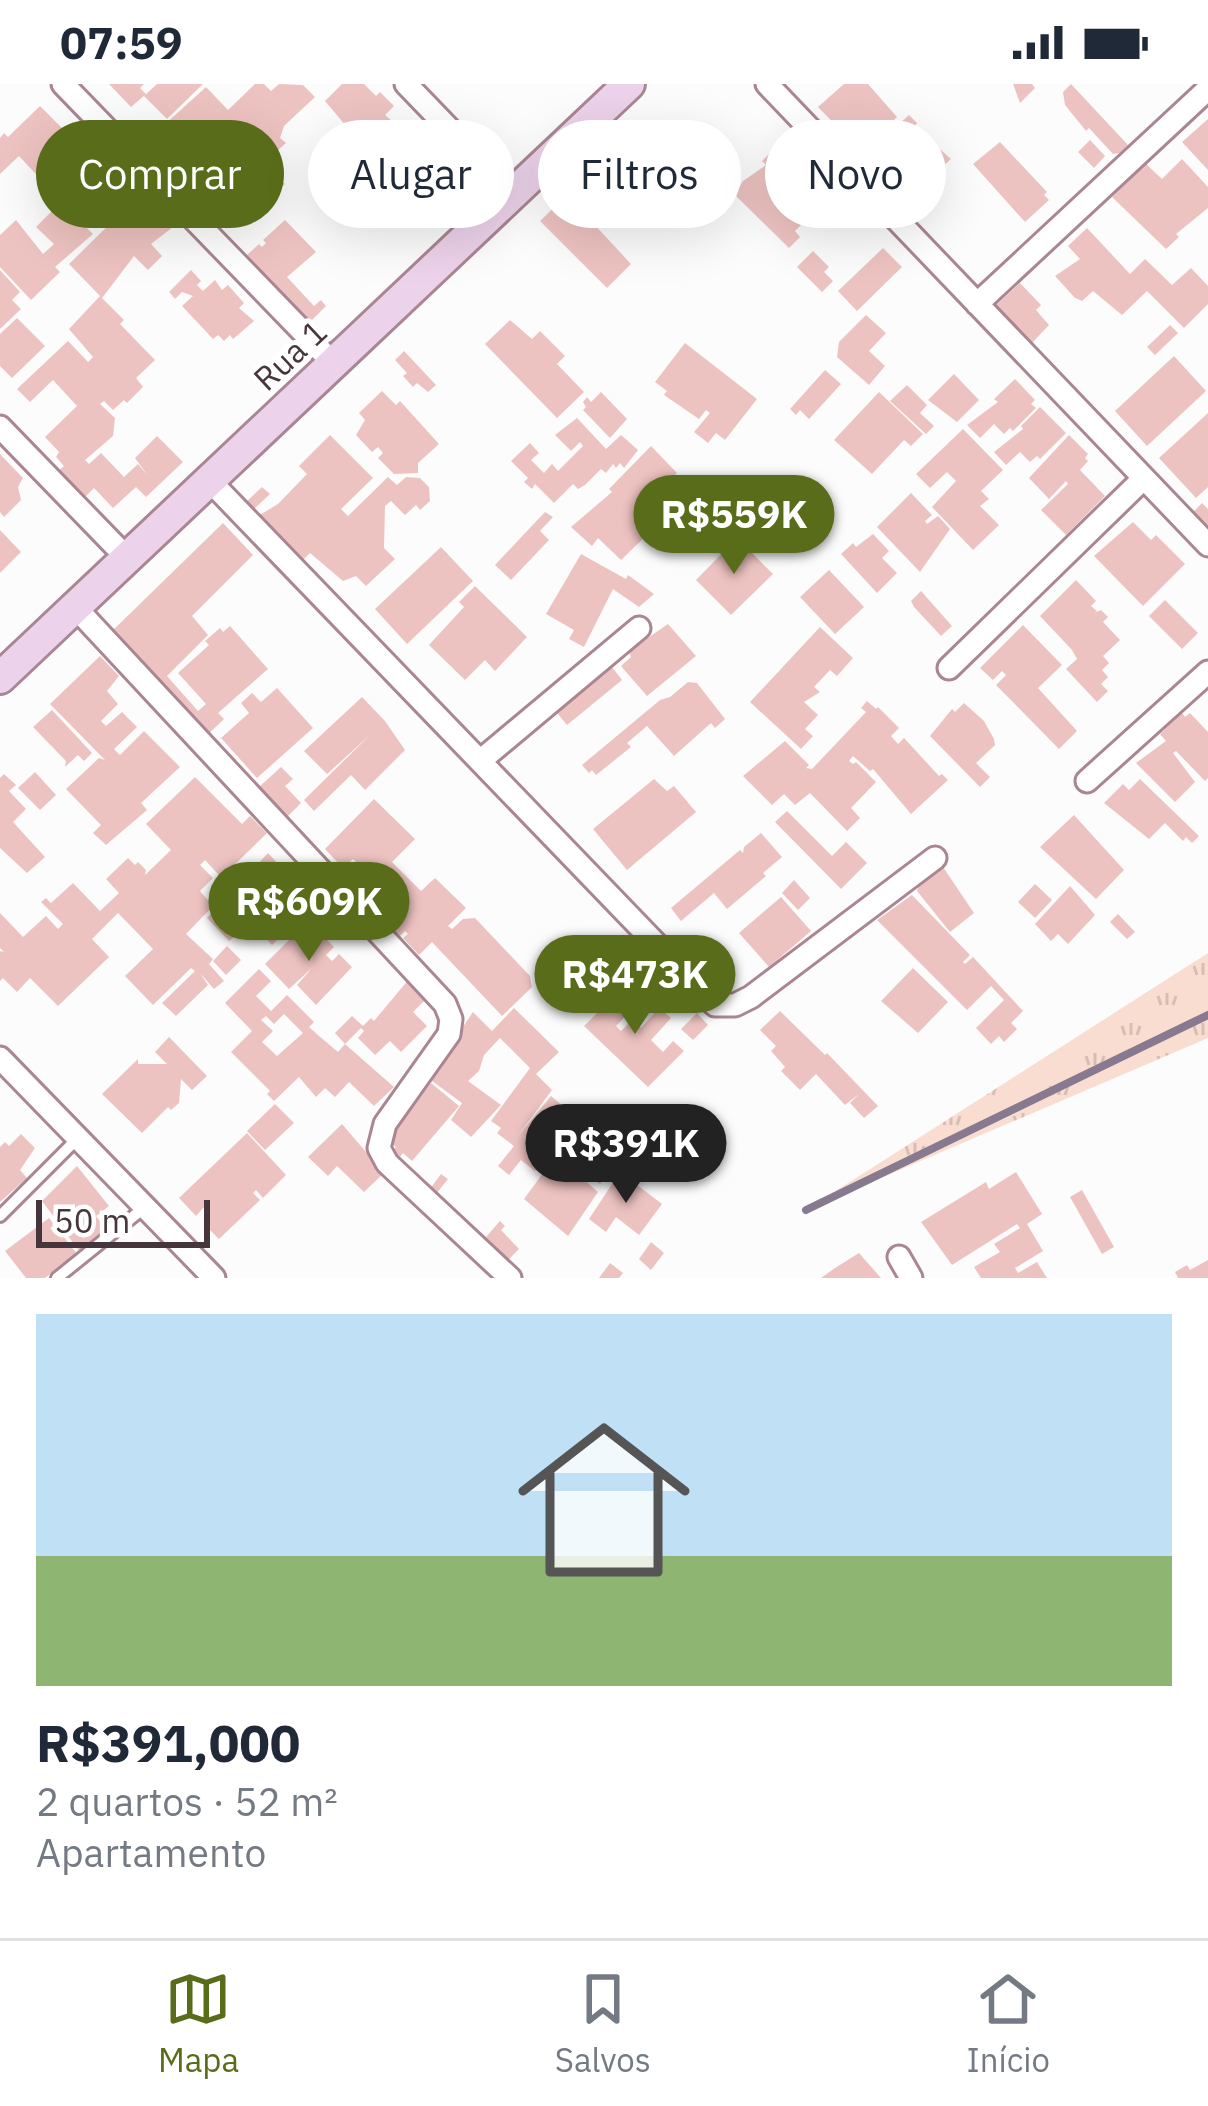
<!DOCTYPE html>
<html lang="pt">
<meta charset="utf-8">
<style>
:root{--surface:#fff;--page:#f2f2f3;--text:#1f2937;--muted:#747a83;--line:#e0e1e3;--accent:#596c1a}
body{margin:0;font-family:"IBM Plex Sans",sans-serif;background:var(--page);color:var(--text);height:100vh;display:flex;flex-direction:column;font-size:45px;white-space:nowrap}
*{box-sizing:border-box;margin:0}
p{font-size:39px;color:var(--muted)}
.icon{flex:none;width:66px;height:66px;fill:none;stroke:currentColor;stroke-width:2;stroke-linecap:round;stroke-linejoin:round}
.map{position:relative;height:1194px;overflow:hidden}
.side{display:flex;flex-direction:column;background:var(--surface);flex:1}
.side>*{flex:none}
.top-card{position:absolute;left:36px;top:36px;width:1137px;height:108px;display:flex;gap:24px}
.scale{position:absolute;left:36px;bottom:30px;width:174px;box-sizing:border-box;padding-left:12px;border:6px solid #46363c;border-top:0;font-size:33px;line-height:42px;white-space:nowrap;color:#46363c;-webkit-text-stroke:9px #fff;paint-order:stroke}
.price{position:absolute;translate:-50% -102px;padding:0 27px;border-radius:42px;background:var(--accent);color:#fff;font-size:39px;line-height:78px;filter:drop-shadow(0 3px 6px #0008)}
.price::after{content:'';position:absolute;left:50%;top:72px;width:36px;height:27px;margin-left:-18px;background:inherit;clip-path:polygon(0 0,100% 0,50% 100%)}
.price.current{background:#222;color:#fff}
ul{padding:0;list-style:none}
li{display:grid;align-content:center;gap:24px;height:636px;padding:0 36px}
li+li{border-top:3px solid var(--line)}
li span{display:grid;place-items:center;height:372px;border-radius:0px;color:#555}
li>.icon{margin-inline-start:auto}
span .icon{width:216px;height:216px;fill:#fffc;stroke-width:1}
li b{font-size:51px}
.tag{padding:0 42px;border-radius:54px;background:var(--surface);box-shadow:0 12px 48px #0002;font-size:42px;line-height:108px}
.tag.current{background:var(--accent);color:#fff}
.status{display:flex;justify-content:space-between;align-items:center;height:84px;padding:0 60px;background:var(--surface);direction:ltr}
.status svg{height:33px;fill:currentColor}
.menu{display:flex;justify-content:space-around;align-items:center;height:168px;border-top:3px solid var(--line);background:var(--surface);font-size:33px;color:var(--muted)}
.menu a{display:grid;justify-items:center;gap:6px}
.menu .current{color:var(--accent)}
.map>svg:first-child{display:block}
.grass{fill:url(#grass-tufts)}
.lines{fill:none;stroke-linecap:round;stroke-linejoin:round}
.stream{stroke:#87798f;stroke-width:8}
.building{fill:#edc3c1;fill-rule:evenodd}
.lane-casing{stroke:#aa8692;stroke-width:16}
.street-casing{stroke:#aa8692;stroke-width:27}
.secondary-casing{stroke:#aa8692;stroke-width:36}
.lane{stroke:#fff;stroke-width:10}
.street{stroke:#fff;stroke-width:21}
.secondary{stroke:#ecd2ea;stroke-width:30}
.labels{text-anchor:middle;stroke-width:10;stroke-linejoin:round;paint-order:stroke}
.street-label{font-size:33px;fill:#46363c;stroke:#fff}
</style>
<div class="status"><b>07:59</b><svg viewBox="0 0 49 12"><path d="M0 12V9h3v3zM5 12V6h3v6zM10 12V3h3v9zM15 12V0h3v12zM26 1h20v11H26zM47 4h2v5h-2z"/></svg></div>
<div class="map">
<svg width="1208" height="1194" viewBox="0 0 1208 1194">
<defs>
<pattern id="grass-tufts" width="24" height="20" patternUnits="userSpaceOnUse" patternTransform="scale(3)"><rect width="24" height="20" fill="#f9ddd0"/><path d="M3 7l-1-3M5 7V3M7 7l1-3M15 17l-1-3M17 17v-4M19 17l1-3" fill="none" stroke="#d7beb4"/></pattern>
</defs>
<rect width="100%" height="100%" fill="#fcfcfc"/>
<path class="grass" d="M1208,869V954L806,1126Z"/>
<g class="lines">
<path class="stream" d="M806,1126L1208,931"/>
</g>
<path class="building" d="M109,0H144L140,4L146,10L131,23Z
M157,0H203L167,35L144,12Z
M255,0H264L271,7L279,0L303,1L315,13L284,42L280,54L286,59L265,78L285,100L267,117L253,103L240,115L231,105L208,127L168,83L177,74L153,51L206,3L228,26Z
M342,0H364L376,12L380,8L394,22L385,31L392,37L368,60L362,61L325,17Z
M844,0H868L897,33L878,51L882,56L865,71L818,23Z
M1013,0H1032L1035,4L1020,19Z
M1071,0L1128,61L1120,69L1113,70L1089,44L1086,47L1065,21L1063,8Z
M40,22L62,44L65,42L84,67L47,102L19,72L0,90V54L4,49L8,53Z
M909,31L917,39L911,48L916,44L951,75L932,92L918,77L888,105L871,86L893,66L888,60L902,47L897,42Z
M1208,35V86L1182,58Z
M405,45L412,53L418,47L434,64L415,82L441,109L423,126L378,71Z
M1090,56L1105,72L1094,84L1078,68Z
M1000,58L1047,108L1044,111L1049,116L1025,138L973,80Z
M774,65L806,89L812,101H806L788,125L802,140L795,147L800,153L789,164L735,111L743,97L766,81L762,77Z
M1182,75L1208,103V124L1176,150L1179,153L1166,165L1112,113L1146,80L1162,95Z
M141,110L173,143L151,160L162,172L148,186L134,172L102,214L69,180L123,127L126,130Z
M567,111L631,180L607,204L540,137Z
M61,118L93,150L55,183L60,188L31,216L0,183V151L16,136L43,170L54,160L36,143Z
M285,136L316,168L287,193L314,222L321,216L326,222L310,238L247,171L259,160L262,163L266,159L263,156Z
M1087,144L1130,190L1145,175L1172,201L1191,184L1208,202V220L1184,244L1147,207L1122,231L1093,207L1082,217L1075,214L1055,192L1080,175L1068,162Z
M883,164L902,183L857,227L838,207Z
M813,167L829,183L824,188L833,197L822,208L797,183Z
M0,186L20,208L12,216L21,225L0,245Z
M191,186L201,197L197,201L203,207L215,196L222,206L228,201L244,219L239,224L254,237L233,255L230,251L224,257L218,251L213,255L182,222L193,212L182,208L175,215L169,208Z
M1020,199L1041,221L1036,226L1049,241L1030,261L994,223Z
M100,212L124,236L120,240L155,276L136,294L143,303L127,319L124,316L113,326L104,317L100,320L115,334L113,352L85,376L89,380L101,369L124,393L138,380L148,392L135,374L157,352L183,378L146,413L136,403L113,424L94,404L84,414L56,389L64,382L56,373L59,368L45,353L77,322L53,296L30,318L17,305L68,257L88,278L93,273L69,245Z
M866,231L886,249L869,267L885,282L869,301L837,273L839,258Z
M17,234L45,262L12,294L0,282V250Z
M510,236L532,255L540,247L565,272L557,280L584,308L557,334L485,260Z
M1170,241L1178,249L1155,271L1147,263Z
M685,259L757,315L725,356L716,349L708,359L694,348L710,329L706,326L699,335L664,311L667,307L655,298Z
M404,267L436,301L428,308L417,299L413,303L403,292L407,289L395,276Z
M1174,272L1206,307L1147,362L1115,327Z
M825,286L841,300L809,335L800,326L796,331L790,325Z
M954,290L979,316L957,338L928,316Z
M1015,295L1035,316L1031,320L1036,324L1013,347L1010,344L1004,350L994,340L980,354L967,341L998,318L994,315Z
M907,301L927,321L920,329L934,342L926,350L890,317Z
M382,307L396,321L400,317L439,360L418,379V389L394,390L378,374L383,369L378,363L372,368L356,351L365,336L359,329Z
M601,308L627,335L610,354L583,326L586,323L583,318L587,313L591,318Z
M879,308L923,350L911,362L904,356L872,390L834,356Z
M1040,323L1066,349L1040,375L1037,372L1030,378L1020,368L1006,381L994,368L1023,345L1021,342Z
M1208,329V403L1196,414L1159,374Z
M577,334L606,365L621,351L638,366L624,384L620,379L616,384L613,380L606,389L601,385L585,401L578,405L573,400L554,419L535,400L532,405L524,398L528,394L511,377L530,359L539,369L531,376L544,389L552,380L558,387L583,362L580,358L571,367L555,351Z
M963,345L1003,386L981,407L989,415L980,422L999,441L973,466L932,423L956,397L947,388L930,404L916,390Z
M330,351L373,394L341,425L348,432L388,393L397,401L406,393L420,394L429,403L430,417L420,426L416,421L405,431L391,417L385,422L384,464L395,475L366,502L356,492L343,497L310,469L302,477L258,432L278,420L307,390L299,382Z
M1069,351L1088,370L1085,374L1088,377L1080,386L1105,412L1066,451L1041,426L1068,400L1066,397L1049,415L1029,394Z
M651,362L677,389L642,423L651,432L650,448L621,476L598,454L592,462L571,443L612,408L609,405Z
M0,370L23,394L18,403L21,416L4,433L0,428Z
M262,403L270,410L253,426L246,418Z
M911,409L932,431L925,437L927,440L938,432L950,445L920,488L877,443Z
M1202,419L1208,425V447L1192,429Z
M545,428L553,433L540,447L549,456L511,496L495,481Z
M1133,438L1151,456L1156,451L1185,480L1143,522L1094,472Z
M223,439L253,471L192,532L208,551L167,592L198,627L206,620L178,589L209,561L205,557L220,544L223,548L230,542L268,585L218,629L224,635L205,653L109,550Z
M0,446L21,468L0,489Z
M873,450L889,467L882,474L897,489L877,509L841,470L853,459L856,463Z
M737,454L773,490L731,531L696,496Z
M441,463L473,497L407,560L375,525Z
M581,470L626,495L628,491L654,510L639,523L613,505L584,563L569,555L574,546L546,530Z
M829,486L864,523L835,550L800,513Z
M1076,496L1096,517L1091,522L1097,527L1094,529L1101,526L1108,533L1103,538L1120,556L1103,572L1109,579L1102,586L1108,593L1101,600L1108,607L1097,618L1066,585L1077,575L1072,566L1040,532Z
M475,502L527,553L495,587L485,576L465,596L429,561L464,523L459,518Z
M921,507L952,542L941,552L914,523L911,517Z
M1165,516L1198,549L1182,565L1149,532Z
M668,540L696,572L647,612L621,582L631,573L629,567Z
M1023,541L1062,581L1038,604L1077,647L1059,665L996,601L1006,591L1002,587L993,596L980,584Z
M820,543L853,574L837,592L830,586L814,603L820,608L804,618L818,631L805,645L813,652L801,665L750,618Z
M100,572L119,592L107,607L118,620L101,637L106,642L122,628L137,643L114,665L120,671L144,647L180,683L141,719L147,726L106,761L93,749L101,741L66,705L99,674L105,676L50,620Z
M612,583L622,596L567,641L557,629Z
M688,598L697,599L725,635L715,644L711,639L674,672L647,642L627,659L631,663L596,691L592,686L589,689L582,681L660,616L670,613Z
M277,604L313,644L257,694L221,654L249,629L241,619L252,609L261,618Z
M362,613L385,637L405,666L365,706L351,691L314,727L304,716L370,651L327,690L304,667Z
M867,617L876,625L878,623L899,644L891,652L898,660L904,654L939,692L942,690L948,696L911,730L873,685L870,687L853,672L849,677L853,680L856,678L876,698L851,724L860,734L847,747L810,709L795,721L784,710L772,721L743,692L785,657L809,681L806,684L812,685L866,628L861,624Z
M964,619L984,637L994,655L995,661L976,679L990,693L980,703L930,652L952,625L955,628Z
M52,626L92,669L84,677L78,671L65,683L66,677L33,643Z
M1182,629L1185,633L1190,629L1208,648V694L1205,697L1176,667L1173,669L1195,698L1175,718L1136,679L1166,657L1160,650Z
M281,683L293,695L285,702L301,719L287,733L259,703Z
M35,688L56,711L40,726L18,704Z
M4,690L16,701L9,707L26,725L13,738L45,773L27,789L0,764V694Z
M195,693L242,740L250,732L267,749L219,796L218,790L205,776L200,781L213,794L200,807L213,822L186,850L213,875L209,880L224,897L214,905L200,889L208,901L176,932L162,919L195,887L191,884L153,921L125,892L153,865L118,829L92,855L109,873L58,922L30,894L17,908L3,894L0,897V867L4,868L0,864V829L23,853L46,832L58,845L63,840L41,818L46,814L51,819L73,799L100,827L119,809L106,795L128,774L135,781L138,778L146,786L145,791L171,766L146,740Z
M654,695L667,707L674,702L696,728L627,786L593,745Z
M1140,695L1199,752L1192,759L1186,753L1183,757L1165,739L1149,755L1104,719L1123,700L1129,706Z
M374,715L415,755L392,778L421,807L435,794L466,824L448,842L452,845L463,835L475,834L530,892L532,903L502,932L432,858L419,871L403,854L408,850L405,847L400,852L389,840L394,835L348,789L357,779L353,775L343,784L325,765Z
M787,727L832,772L846,758L867,779L841,805L775,738Z
M1074,731L1124,786L1096,815L1040,763Z
M761,749L782,773L763,789L766,792L727,825L714,809L681,837L671,824L740,766L743,769L744,763Z
M268,769L294,797L274,817L296,838L272,861L251,839L229,857L207,834Z
M943,783L974,829L950,848L917,807L919,801Z
M794,796L810,814L798,826L782,809Z
M1035,800L1052,816L1035,834L1018,818Z
M1070,802L1095,831L1068,860L1058,850L1051,857L1035,840Z
M912,811L970,871L963,878L965,880L973,873L1023,927L1011,939L1017,945L1004,958L999,952L991,960L976,944L1004,916L991,902L967,926L877,836Z
M781,813L811,847L769,883L739,849Z
M1118,830L1135,848L1127,855L1110,838Z
M308,837L334,863L326,871L332,877L339,870L352,883L316,921L297,901L312,884L289,905L265,880Z
M227,862L241,876L226,891L213,877Z
M913,884L948,918L918,949L881,917Z
M259,885L271,897L256,912L271,927L287,911L314,938L309,943L319,952L338,968L345,960L394,1003L374,1022L349,998L335,1013L325,1004L316,1013L299,993L274,1017L267,1010L270,1007L231,968L252,947L225,919ZM284,930L303,949L277,972L262,958L273,947L261,936L266,932L274,940Z
M409,895L427,914L413,928L427,942L401,968L390,957L375,971L358,954L364,947L361,944L345,960L335,949L352,932L363,942L371,934L374,937Z
M638,897L649,908L616,942L621,947L632,936L641,944L659,924L671,934L651,956L663,968L673,957L684,967L648,1003L584,942L602,924L607,929Z
M514,924L559,968L536,990L552,1006L517,1053L551,1012L576,1033L535,1087L521,1076L509,1091L498,1082L514,1062L497,1049L501,1044L491,1037L530,984L500,954L484,971L479,987L468,997L501,1021L471,1053L451,1036L462,1019L428,994L473,928L492,947Z
M780,927L825,971L827,969L878,1022L864,1034L850,1019L859,1010L845,1021L816,990L800,1006L781,987L785,983L771,967L776,962L760,946Z
M697,929L708,941L693,956L681,945Z
M169,953L207,992L192,1006L181,995L179,1019L171,1026L168,1023L142,1049L102,1010L138,975V980H167L155,968Z
M431,999L459,1022L412,1077L403,1069L399,1074L392,1068L396,1063L385,1055Z
M275,1020L294,1039L265,1066L247,1047Z
M342,1040L384,1089L364,1108L337,1082L328,1092L308,1073Z
M577,1043L619,1076L600,1100L586,1092L588,1089L572,1076L568,1081L555,1070Z
M247,1049L286,1091L263,1114L256,1106L253,1109L260,1116L219,1155L205,1141L204,1132L210,1127L205,1122L196,1132L179,1114Z
M21,1050L35,1064L20,1086L27,1094L0,1118V1063L5,1058L9,1062Z
M550,1074L566,1080L598,1108L568,1152L524,1115L549,1081L546,1079Z
M77,1082L109,1122L96,1132L107,1146L80,1168L42,1117Z
M620,1088L662,1120L639,1151L616,1133L606,1148L589,1135Z
M1016,1088L1042,1130L1027,1140L1043,1167L1015,1184L1018,1189L1037,1178L1047,1194H981L974,1183L1000,1168L994,1160L1020,1144L1017,1140L952,1181L921,1138L986,1098L989,1105Z
M441,1090L448,1095L436,1110L430,1105Z
M1082,1106L1114,1163L1102,1170L1070,1113Z
M49,1134L77,1170L45,1194H26L5,1167Z
M500,1137L505,1142L501,1146L519,1165L509,1175L486,1153Z
M651,1158L664,1169L651,1186L639,1175Z
M859,1169L881,1194H821L835,1184Z
M1208,1176V1194H1178L1175,1188L1187,1181L1190,1186Z
M610,1179L623,1189L619,1194H599Z"/>
<g class="lines">
<defs>
<path id="lane" d="M0,1132L78,1054
M57,1194L145,1123"/>
<path id="street" d="M63,0L333,279
M406,0L512,110
M767,0L1208,461
M977,220L1208,5
M0,343L126,473
M209,396L715,921H735L751,913L935,774
M75,523L445,920L451,935L449,950L385,1040L379,1064L387,1079L510,1194
M949,584L1143,395
M480,677L639,544
M1087,697L1208,588
M0,974L214,1194
M899,1173L911,1194"/>
<path id="secondary" d="M0,594L629,0"/>
</defs>
<use href="#lane" class="lane-casing"/>
<use href="#street" class="street-casing"/>
<use href="#secondary" class="secondary-casing"/>
<use href="#lane" class="lane"/>
<use href="#street" class="street"/>
<use href="#secondary" class="secondary"/>
</g>
<g class="labels">
<g class="street-label">
<text transform="translate(290 271) rotate(-43)" y="12">Rua 1</text>
</g>
</g>
</svg>
<div class="scale">50 m</div>
<b class="price" style="left:734px;top:493px">R$559K</b>
<b class="price" style="left:309px;top:880px">R$609K</b>
<b class="price" style="left:635px;top:953px">R$473K</b>
<b class="price current" style="left:626px;top:1122px">R$391K</b>
<div class="top-card">
<a class="tag current">Comprar</a>
<a class="tag">Alugar</a>
<a class="tag">Filtros</a>
<a class="tag">Novo</a>
</div>
</div>
<section class="side">
<ul>
<li><span style="background:linear-gradient(#bfe0f5 65%,#8fb573 0)"><svg class="icon" aria-label="home" viewBox="0 0 24 24"><path d="M3 11l9-7 9 7M6 9v11h12V9"/></svg></span><div><b>R$391,000</b><p>2 quartos · 52 m²</p><p>Apartamento</p></div></li>
</ul>
</section>
<nav class="menu">
<a class="current"><svg class="icon" aria-label="map" viewBox="0 0 24 24"><path d="M3 6l6-2 6 2 6-2v14l-6 2-6-2-6 2zM9 4v14M15 6v14"/></svg>Mapa</a>
<a><svg class="icon" aria-label="saved" viewBox="0 0 24 24"><path d="M7 4h10v16l-5-4-5 4z"/></svg>Salvos</a>
<a><svg class="icon" aria-label="home" viewBox="0 0 24 24"><path d="M3 11l9-7 9 7M6 9v11h12V9"/></svg>Início</a>
</nav>
